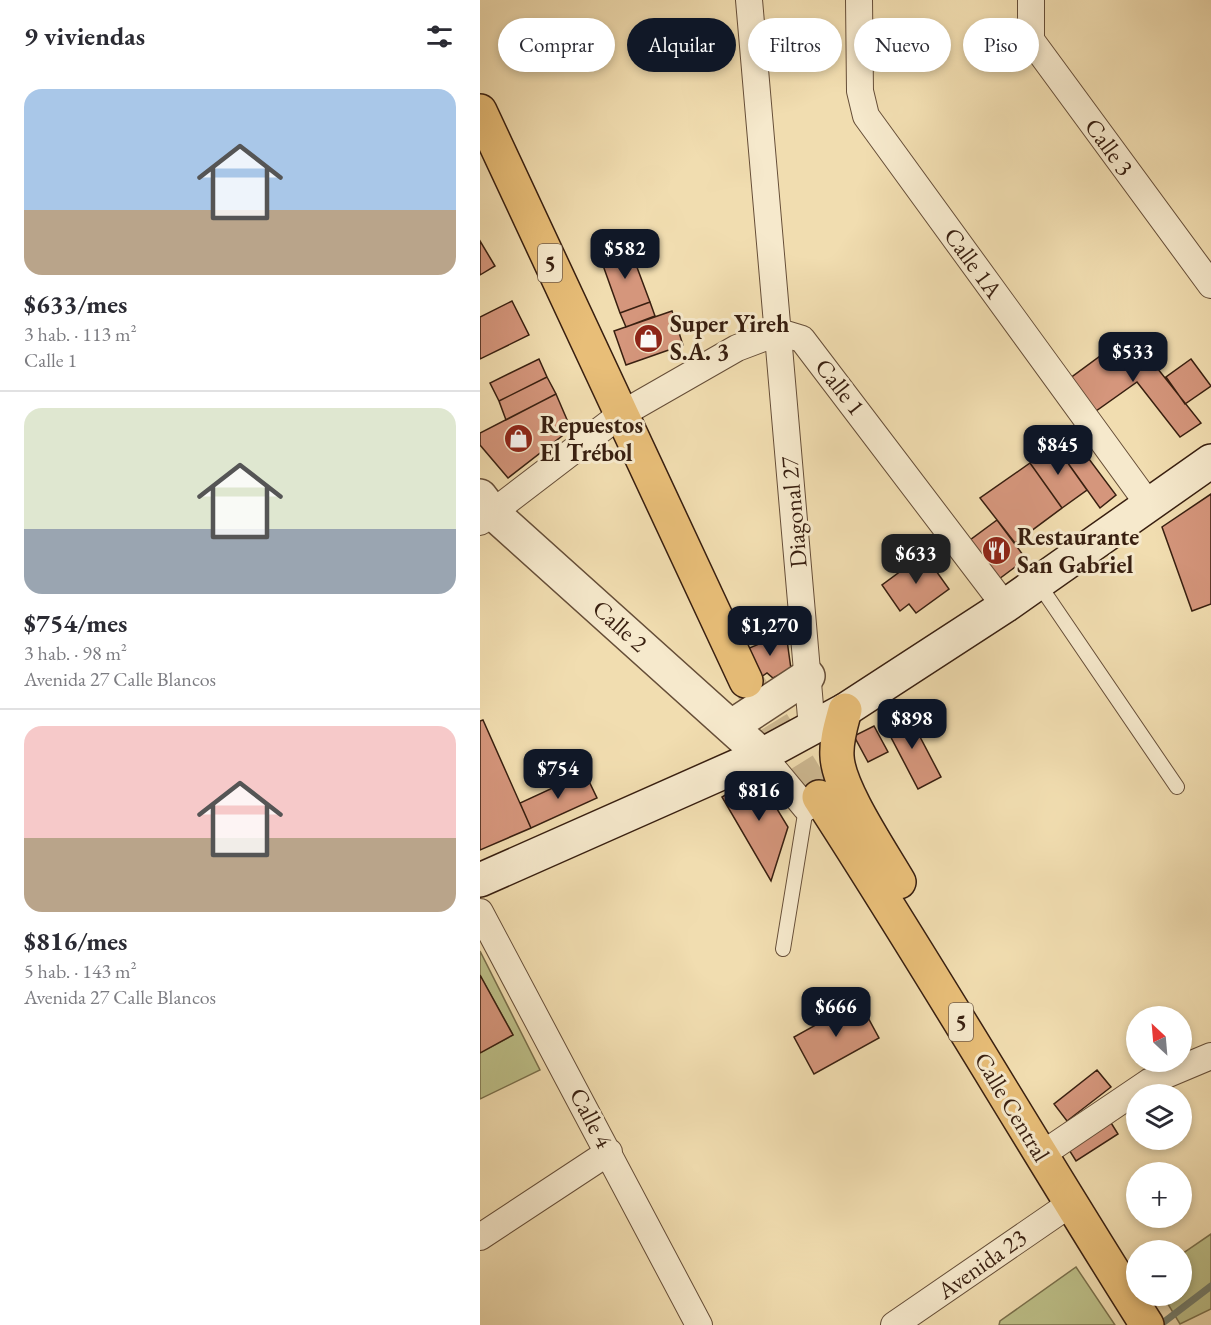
<!DOCTYPE html>
<html lang="es">
<meta charset="utf-8">
<style>
:root{--surface:#fff;--page:#f7f7f7;--text:#2b2b33;--muted:#7c7c81;--line:#e1e1e2;--accent:#111827}
body{margin:0;font-family:"EB Garamond",serif;background:var(--page);color:var(--text);height:100vh;display:flex;flex-direction:column;font-size:22px;white-space:nowrap}
*{box-sizing:border-box;margin:0}
p{font-size:20px;color:var(--muted)}
.icon{flex:none;width:33px;height:33px;fill:none;stroke:currentColor;stroke-width:2;stroke-linecap:round;stroke-linejoin:round}
.map{position:relative;flex:1;overflow:hidden}
.drawer{display:flex;flex-direction:column;background:var(--surface);width:480px}
.drawer>*{flex:none}
.hud{position:absolute;left:18px;top:18px;width:570px;height:54px;display:flex;gap:12px}
.needle{width:39px;rotate:334deg}
.tools{position:absolute;left:646px;top:1006px;display:grid;gap:12px}
.tools a{display:grid;place-items:center;width:66px;height:66px;border-radius:50%;background:var(--surface);box-shadow:0 3px 9px #0003;font-size:30px}
.price{position:absolute;translate:-50% -51px;padding:0 14px;border-radius:12px;background:var(--accent);color:#fff;font-size:20px;line-height:39px;filter:drop-shadow(0 2px 3px #0008)}
.price::after{content:'';position:absolute;left:50%;top:36px;width:18px;height:14px;margin-left:-9px;background:inherit;clip-path:polygon(0 0,100% 0,50% 100%)}
.price.selected{background:#222;color:#fff}
ul{padding:0;list-style:none}
li{display:grid;align-content:center;gap:12px;height:318px;padding:0 24px}
li+li{border-top:2px solid var(--line)}
li span{display:grid;place-items:center;height:186px;border-radius:18px;color:#555}
li>.icon{margin-inline-start:auto}
span .icon{width:108px;height:108px;fill:#fffc;stroke-width:1}
li b{font-size:26px}
h2{display:flex;justify-content:space-between;align-items:center;height:72px;padding:0 24px;font-size:26px}
.pill{padding:0 21px;border-radius:27px;background:var(--surface);box-shadow:0 3px 9px #0003;font-size:21px;line-height:54px}
.pill.selected{background:var(--accent);color:#fff}
main{display:flex;flex:1;min-height:0}
.map>svg:first-child{display:block}
.green{fill:#bdc089;stroke:#7a704c;stroke-width:1.5}
.lines{fill:none;stroke-linecap:round;stroke-linejoin:round}
.stream{stroke:#737d6d;stroke-width:7}
.building{fill:#d5967c;stroke:#381f10;stroke-width:1.5}
.primary-tunnel{stroke:#ccb790;stroke-width:33;stroke-dasharray:33 16;stroke-linecap:butt}
.service-casing{stroke:#664e38;stroke-width:16}
.minor-casing{stroke:#664e38;stroke-width:28}
.tertiary-casing{stroke:#664e38;stroke-width:36}
.secondary-casing{stroke:#381f10;stroke-width:36}
.primary-casing{stroke:#381f10;stroke-width:36}
.service{stroke:#f6e9cc;stroke-width:14}
.minor{stroke:#f6e9cc;stroke-width:26}
.tertiary{stroke:#f6e9cc;stroke-width:33}
.secondary{stroke:#f6e9cc;stroke-width:33}
.primary{stroke:#e8be78;stroke-width:33}
.labels{text-anchor:middle;stroke-width:6;stroke-linejoin:round;paint-order:stroke}
.shield{fill:#f6e9cc;stroke:#715c48;stroke-width:1.5}
.shield-label{font-size:22px;font-weight:bold;fill:#381f10}
.street-label{font-size:24px;fill:#381f10;stroke:#f6e9cc}
.poi-label{font-size:24px;font-weight:bold;fill:#381f10;stroke:#f6e9cc;text-anchor:start}
</style>
<main>
<section class="drawer">
<h2>9 viviendas<svg class="icon" aria-label="filters" viewBox="0 0 24 24"><path d="M4 7h16M4 17h16"/><circle cx="9" cy="7" r="2"/><circle cx="15" cy="17" r="2"/></svg></h2>
<ul>
<li><span style="background:linear-gradient(#a9c7e8 65%,#b9a48a 0)"><svg class="icon" aria-label="home" viewBox="0 0 24 24"><path d="M3 11l9-7 9 7M6 9v11h12V9"/></svg></span><div><b>$633/mes</b><p>3 hab. · 113 m²</p><p>Calle 1</p></div></li>
<li><span style="background:linear-gradient(#dfe7d0 65%,#9aa5b1 0)"><svg class="icon" aria-label="home" viewBox="0 0 24 24"><path d="M3 11l9-7 9 7M6 9v11h12V9"/></svg></span><div><b>$754/mes</b><p>3 hab. · 98 m²</p><p>Avenida 27 Calle Blancos</p></div></li>
<li><span style="background:linear-gradient(#f6c9c9 60%,#b9a48a 0)"><svg class="icon" aria-label="home" viewBox="0 0 24 24"><path d="M3 11l9-7 9 7M6 9v11h12V9"/></svg></span><div><b>$816/mes</b><p>5 hab. · 143 m²</p><p>Avenida 27 Calle Blancos</p></div></li>
</ul>
</section>
<div class="map">
<svg width="731" height="1325" viewBox="0 0 731 1325">
<rect width="100%" height="100%" fill="#f1ddb0"/>
<filter id="stains"><feTurbulence type="fractalNoise" baseFrequency=".00333" numOctaves="4"/><feColorMatrix values="0 0 0 0 .2 0 0 0 0 .09 0 0 0 0 .02 0 0 0 .5 -.17"/></filter>
<radialGradient id="worn" r=".72"><stop offset=".6" stop-color="#630" stop-opacity="0"/><stop offset="1" stop-color="#630" stop-opacity=".3"/></radialGradient>
<path class="green" d="M0,951L60,1070L0,1099V1053L33,1035L0,975Z
M731,1234V1309L700,1324L683,1296H702V1254Z
M596,1267L635,1325H519L520,1321Z"/>
<g class="lines">
<path class="stream" d="M680,1325L731,1286"/>
</g>
<path class="building" d="M0,241L15,266L0,275Z
M149,246L170,302L140,313L120,257Z
M32,301L49,335L0,359V317Z
M170,302L175,316L146,327L140,313Z
M192,311L203,345L146,365L134,331Z
M650,334L721,423L700,437L657,382L616,411L589,379Z
M59,359L67,377L19,401L10,383Z
M711,359L731,386L705,404L686,377Z
M67,377L76,394L26,420L19,401Z
M76,394L91,429L28,478L0,445V433Z
M591,435L636,495L620,508L575,445Z
M575,445L607,490L582,508L550,463Z
M550,463L582,508L535,543L500,498Z
M731,494V604L712,611L682,527Z
M517,520L546,559L515,582L486,543Z
M444,554L469,589L436,613L429,604L420,611L402,585Z
M306,633L311,669L293,678L287,673L278,679L262,651Z
M427,712L461,777L438,789L404,724Z
M3,720L51,828L0,850V721Z
M394,726L408,752L388,762L374,736Z
M105,773L117,798L51,828L40,803Z
M277,776L308,827L291,881L242,797Z
M0,975L33,1035L0,1053Z
M379,1001L399,1038L334,1074L314,1037Z
M617,1070L631,1087L587,1121L574,1104Z
M628,1118L638,1134L596,1161L586,1145Z"/>
<g class="lines">
<path class="primary-tunnel" d="M267,681L339,797"/>
<defs>
<path id="service" d="M558,583L697,787
M303,949L326,808"/>
<path id="minor" d="M269,0L332,729
M379,0L380,91L386,116L669,505
M551,0V40L731,285
M299,332L322,339L525,606
M0,522L140,415L257,348L299,332
M282,755L326,808
M0,912L219,1325
M561,1155L669,1082L731,1056
M0,1237L129,1152
M414,1325L590,1204"/>
<path id="tertiary" d="M0,496L13,513L282,755
M252,726L328,676"/>
<path id="secondary" d="M0,880L282,755L365,710L525,606L731,461"/>
<path id="primary" d="M0,111L266,681
M365,710C361,725 356,740 357,756C358,788 401,851 419,882
M339,797C452,971 556,1150 667,1325"/>
</defs>
<use href="#service" class="service-casing"/>
<use href="#minor" class="minor-casing"/>
<use href="#tertiary" class="tertiary-casing"/>
<use href="#secondary" class="secondary-casing"/>
<use href="#primary" class="primary-casing"/>
<use href="#service" class="service"/>
<use href="#minor" class="minor"/>
<use href="#tertiary" class="tertiary"/>
<use href="#secondary" class="secondary"/>
<use href="#primary" class="primary"/>
</g>
<defs>
<symbol id="shop-disc" viewBox="-11 -11 22 22"><circle r="9.5" fill="#8f2418" stroke="#f6e9cc"/><path d="M-5-2.5h2.3a2.7 3.5 0 0 1 5.4 0H5L5.5 6h-11ZM-1.5-2.5h3a1.5 2.3 0 0 0-3 0Z" fill="#fff"/></symbol>
<symbol id="restaurant-disc" viewBox="-11 -11 22 22"><circle r="9.5" fill="#8f2418" stroke="#f6e9cc"/><path d="M-5-6h1v4h1v-4h1v4h1v-4h1v5L-1.5 .5V6h-2V.5L-5-1ZM5-6V6H3V1.5H1.5Q1.5-4 5-6Z" fill="#fff"/></symbol>
</defs>
<g fill-rule="evenodd">
<use href="#shop-disc" x="152" y="322" width="33" height="33"/>
<use href="#shop-disc" x="22" y="422" width="33" height="33"/>
<use href="#restaurant-disc" x="500" y="534" width="33" height="33"/>
</g>
<g class="labels">
<g class="shield">
<rect x="58" y="244" width="24" height="38" rx="4.5"/>
<rect x="469" y="1003" width="24" height="38" rx="4.5"/>
</g>
<g class="shield-label">
<text x="70" y="271">5</text>
<text x="481" y="1030">5</text>
</g>
<g class="street-label">
<text transform="translate(629 147) rotate(54)" y="8">Calle 3</text>
<text transform="translate(493 263) rotate(54)" y="8">Calle 1A</text>
<text transform="translate(360 387) rotate(52)" y="8">Calle 1</text>
<text transform="translate(314 512) rotate(-95)" y="8">Diagonal 27</text>
<text transform="translate(140 626) rotate(42)" y="8">Calle 2</text>
<text transform="translate(532 1107) rotate(59)" y="8">Calle Central</text>
<text transform="translate(111 1118) rotate(62)" y="8">Calle 4</text>
<text transform="translate(502 1264) rotate(-35)" y="8">Avenida 23</text>
</g>
<g class="poi-label">
<text x="190" y="332">Super Yireh<tspan x="190" dy="28">S.A. 3</tspan></text>
<text x="60" y="433">Repuestos<tspan x="60" dy="28">El Trébol</tspan></text>
<text x="537" y="545">Restaurante<tspan x="537" dy="28">San Gabriel</tspan></text>
</g>
</g>
<rect width="100%" height="100%" filter="url(#stains)"/>
<rect width="100%" height="100%" fill="url(#worn)"/>
</svg>
<div class="tools">
<a><svg class="needle" viewBox="-14 -14 28 28"><path d="M0-13l5 13h-10z" fill="#e53935"/><path d="M0 13l5-13h-10z" fill="#7c7c81"/></svg></a>
<a><svg class="icon" aria-label="layers" viewBox="0 0 24 24"><path d="M12 4l9 5-9 5-9-5zM3 14l9 5 9-5"/></svg></a>
<a>+</a>
<a>−</a>
</div>
<b class="price" style="left:145px;top:280px">$582</b>
<b class="price" style="left:653px;top:383px">$533</b>
<b class="price" style="left:578px;top:476px">$845</b>
<b class="price selected" style="left:436px;top:585px">$633</b>
<b class="price" style="left:290px;top:657px">$1,270</b>
<b class="price" style="left:432px;top:750px">$898</b>
<b class="price" style="left:78px;top:800px">$754</b>
<b class="price" style="left:279px;top:822px">$816</b>
<b class="price" style="left:356px;top:1038px">$666</b>
<div class="hud">
<a class="pill">Comprar</a>
<a class="pill selected">Alquilar</a>
<a class="pill">Filtros</a>
<a class="pill">Nuevo</a>
<a class="pill">Piso</a>
</div>
</div>
</main>
